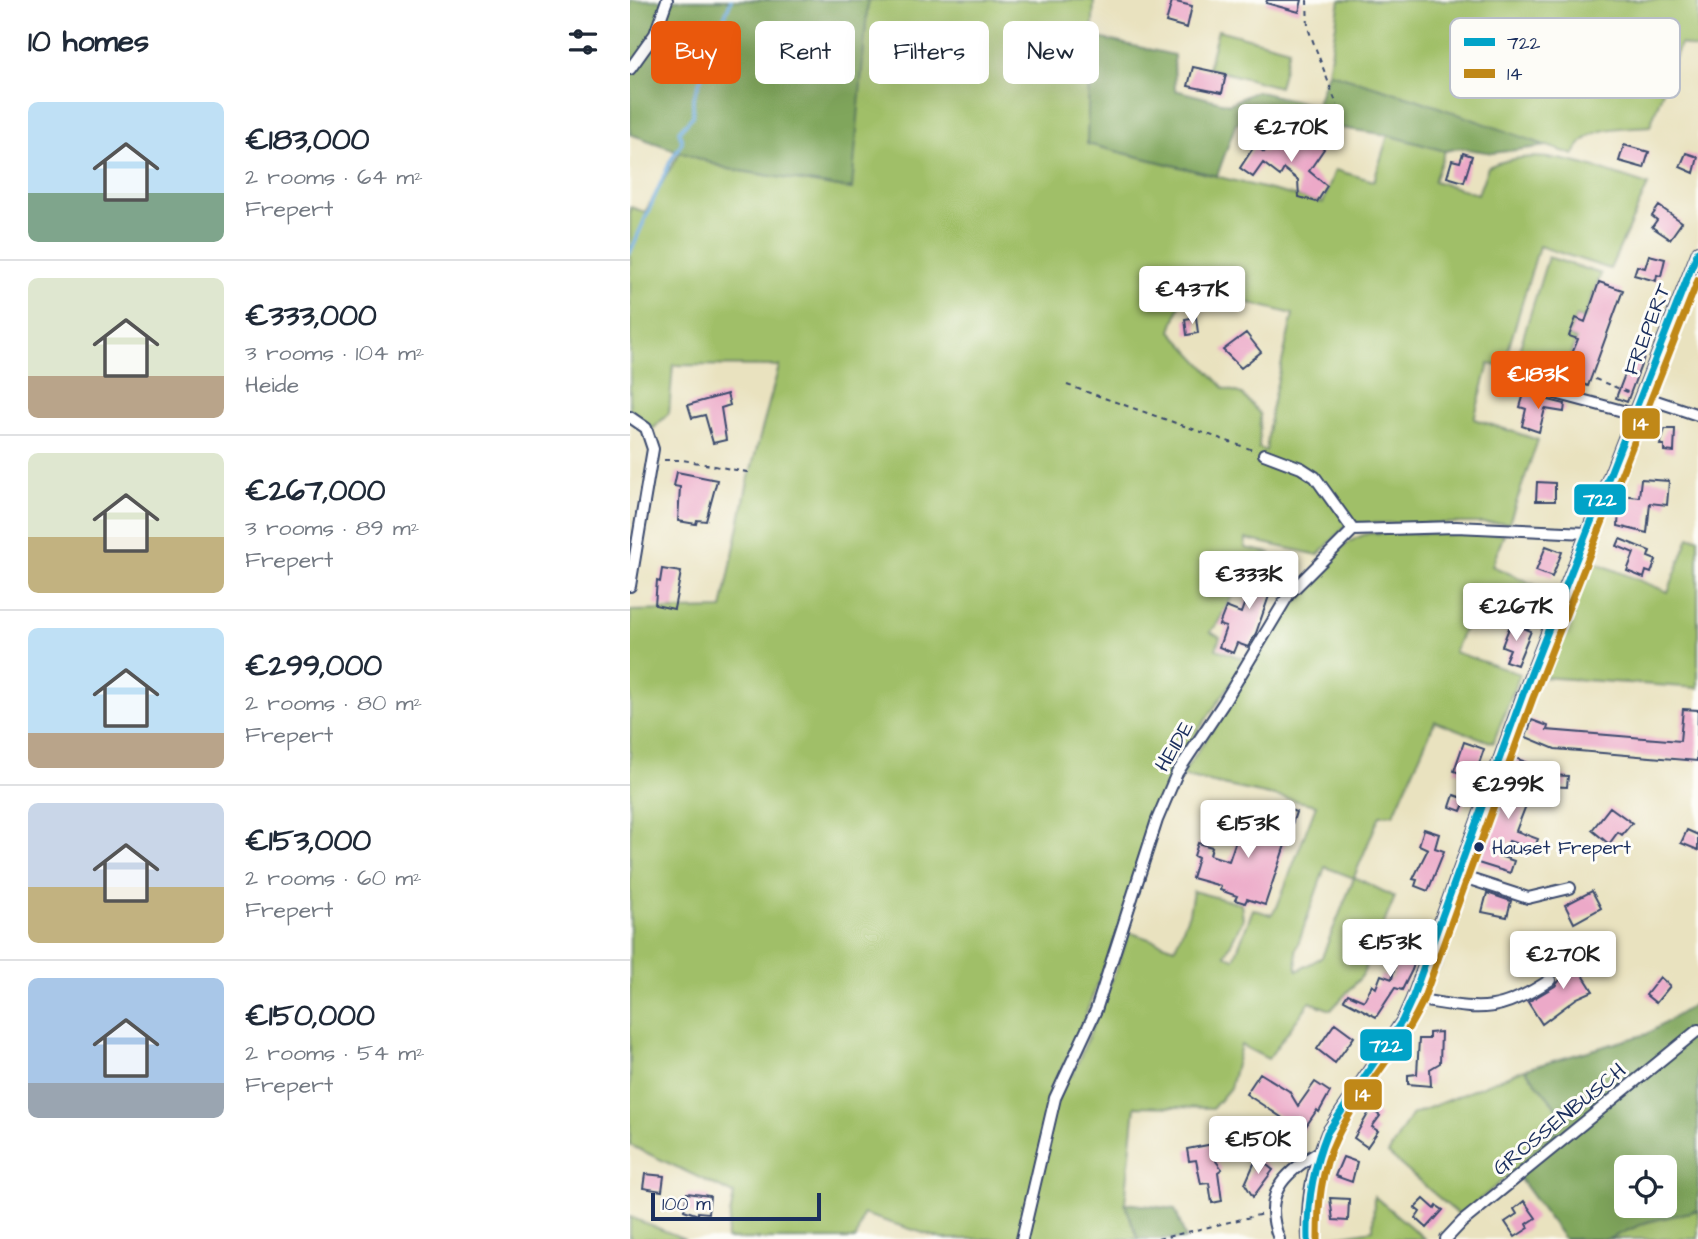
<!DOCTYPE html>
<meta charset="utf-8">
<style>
:root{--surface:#fff;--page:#f6f6f7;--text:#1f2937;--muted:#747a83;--line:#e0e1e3;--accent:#ea580c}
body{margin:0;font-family:"Architects Daughter",sans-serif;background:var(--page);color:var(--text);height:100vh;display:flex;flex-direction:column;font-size:26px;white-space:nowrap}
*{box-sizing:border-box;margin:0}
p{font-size:23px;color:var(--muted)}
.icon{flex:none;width:38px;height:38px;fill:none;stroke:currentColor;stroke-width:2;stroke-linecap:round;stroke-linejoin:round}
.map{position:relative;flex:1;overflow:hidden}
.sheet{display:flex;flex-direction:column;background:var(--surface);width:630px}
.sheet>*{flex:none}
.guide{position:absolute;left:21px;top:21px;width:665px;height:63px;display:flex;gap:14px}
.buttons{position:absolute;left:984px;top:1155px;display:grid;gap:14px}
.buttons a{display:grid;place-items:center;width:63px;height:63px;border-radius:10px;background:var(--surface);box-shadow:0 7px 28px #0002;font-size:35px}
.scale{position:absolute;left:21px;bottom:18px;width:170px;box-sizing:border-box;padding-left:7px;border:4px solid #1b2f5e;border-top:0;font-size:19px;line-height:24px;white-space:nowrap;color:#1b2f5e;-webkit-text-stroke:5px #fdfcf7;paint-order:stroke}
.price{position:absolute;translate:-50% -60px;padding:0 16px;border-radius:7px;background:#fff;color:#222;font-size:23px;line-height:46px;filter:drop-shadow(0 2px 4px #0008)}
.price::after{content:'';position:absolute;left:50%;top:42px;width:21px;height:16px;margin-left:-10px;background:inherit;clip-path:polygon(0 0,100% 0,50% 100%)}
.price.selected{background:var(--accent);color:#fff}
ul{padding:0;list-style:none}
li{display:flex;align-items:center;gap:21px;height:175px;padding:0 28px}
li+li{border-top:2px solid var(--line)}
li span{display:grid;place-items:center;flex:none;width:196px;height:140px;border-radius:10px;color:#555}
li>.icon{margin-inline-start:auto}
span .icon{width:84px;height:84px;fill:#fffc;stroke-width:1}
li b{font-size:30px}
h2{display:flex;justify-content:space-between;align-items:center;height:84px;padding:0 28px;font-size:30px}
.tag{padding:0 24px;border-radius:10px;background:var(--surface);box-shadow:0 7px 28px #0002;font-size:24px;line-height:63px}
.tag.selected{background:var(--accent);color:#fff}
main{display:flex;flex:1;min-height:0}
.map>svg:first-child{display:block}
.green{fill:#a0bf68;stroke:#5e7763;stroke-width:2;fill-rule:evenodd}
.forest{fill:#80a65c;stroke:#4e6a5d;stroke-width:2;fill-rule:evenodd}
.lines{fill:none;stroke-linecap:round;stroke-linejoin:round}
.stream{stroke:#6baade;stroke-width:3.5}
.building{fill:#eca9c8}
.minor-casing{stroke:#3a4a6d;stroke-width:14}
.path{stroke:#3a4a6d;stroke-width:2;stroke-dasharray:5 5;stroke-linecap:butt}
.minor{stroke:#fff;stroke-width:10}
.bus-1-casing{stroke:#fdfcf7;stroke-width:12}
.bus-2-casing{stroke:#fdfcf7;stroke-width:12}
.bus-1{stroke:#01a3c8;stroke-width:7}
.bus-2{stroke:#c08818;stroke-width:7}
.bus-dot{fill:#1b2f5e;stroke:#fdfcf7;stroke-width:2.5}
.labels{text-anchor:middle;stroke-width:6;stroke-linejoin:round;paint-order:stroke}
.bus-label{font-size:19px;fill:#1b2f5e;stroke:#fdfcf7;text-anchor:start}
.street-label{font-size:21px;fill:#1b2f5e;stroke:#fdfcf7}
.key{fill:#fdfcf7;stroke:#b9bec9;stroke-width:2}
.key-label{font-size:19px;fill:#1b2f5e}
.line-badge{stroke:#fdfcf7;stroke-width:2.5}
.badge-label{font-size:19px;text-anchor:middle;font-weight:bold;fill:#fff}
</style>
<main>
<section class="sheet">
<h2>10 homes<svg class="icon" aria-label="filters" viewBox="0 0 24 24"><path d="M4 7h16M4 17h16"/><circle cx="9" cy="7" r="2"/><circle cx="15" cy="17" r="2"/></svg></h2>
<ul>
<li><span style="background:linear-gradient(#bfe0f5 65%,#7fa58c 0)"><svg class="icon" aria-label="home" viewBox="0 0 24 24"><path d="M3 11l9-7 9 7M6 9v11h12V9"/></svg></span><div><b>€183,000</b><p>2 rooms · 64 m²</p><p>Frepert</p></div></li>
<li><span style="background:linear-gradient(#dfe7d0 70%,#b9a48a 0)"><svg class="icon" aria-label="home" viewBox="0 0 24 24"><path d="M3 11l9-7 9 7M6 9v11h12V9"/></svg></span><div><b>€333,000</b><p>3 rooms · 104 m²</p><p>Heide</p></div></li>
<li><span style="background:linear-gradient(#dfe7d0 60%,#c2b280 0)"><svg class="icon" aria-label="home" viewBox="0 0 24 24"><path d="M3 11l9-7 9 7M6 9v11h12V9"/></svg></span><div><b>€267,000</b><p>3 rooms · 89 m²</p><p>Frepert</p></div></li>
<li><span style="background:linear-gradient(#bfe0f5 75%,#b9a48a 0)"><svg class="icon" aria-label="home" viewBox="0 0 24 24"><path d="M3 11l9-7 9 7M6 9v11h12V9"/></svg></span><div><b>€299,000</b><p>2 rooms · 80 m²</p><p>Frepert</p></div></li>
<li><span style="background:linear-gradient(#c9d6e8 60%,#c2b280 0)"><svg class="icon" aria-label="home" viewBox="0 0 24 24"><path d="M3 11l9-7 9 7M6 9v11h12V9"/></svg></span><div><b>€153,000</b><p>2 rooms · 60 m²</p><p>Frepert</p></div></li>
<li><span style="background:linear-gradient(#a9c7e8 75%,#9aa5b1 0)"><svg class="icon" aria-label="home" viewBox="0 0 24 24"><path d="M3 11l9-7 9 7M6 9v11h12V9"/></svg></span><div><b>€150,000</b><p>2 rooms · 54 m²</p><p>Frepert</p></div></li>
</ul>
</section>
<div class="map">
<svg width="1068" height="1239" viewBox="0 0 1068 1239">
<rect width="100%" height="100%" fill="#fdfcf7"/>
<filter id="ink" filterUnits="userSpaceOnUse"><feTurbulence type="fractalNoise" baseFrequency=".0143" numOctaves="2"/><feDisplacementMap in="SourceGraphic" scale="14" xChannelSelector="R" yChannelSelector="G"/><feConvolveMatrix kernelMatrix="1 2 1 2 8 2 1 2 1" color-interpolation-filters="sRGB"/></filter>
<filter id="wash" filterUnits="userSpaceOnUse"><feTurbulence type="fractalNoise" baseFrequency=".00686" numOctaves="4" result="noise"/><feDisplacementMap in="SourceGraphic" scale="28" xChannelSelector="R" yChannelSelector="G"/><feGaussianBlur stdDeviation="1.57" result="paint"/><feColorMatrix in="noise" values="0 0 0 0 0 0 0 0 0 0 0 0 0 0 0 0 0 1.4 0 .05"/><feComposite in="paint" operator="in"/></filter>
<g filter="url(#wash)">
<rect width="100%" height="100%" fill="#e9e2bf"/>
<path class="green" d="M238,0H464L457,144L693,203L705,170L744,181L758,135L815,151L804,181L848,194L858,167C911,143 966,169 1018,185L980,269L909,246L873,367L859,364L844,419L908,440L879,523H726L714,528L688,555L616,539L615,548L640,553L600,586L604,595C594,606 591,623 580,632L590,637L586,649L617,660L546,763L523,817L486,936L445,1042L424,1083L443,1074L486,970L499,932L545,948L559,913L563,891L611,904L613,919L595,955L604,959L623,909L641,915L647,907L686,805L551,776C567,752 584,728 599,704C627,659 688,542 741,533L874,534L862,566L921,592L908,628L844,604L824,652L890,674L863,743L805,721L764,814L750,815L724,877L765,897L732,976L701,1010L680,1002L638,1059L611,1045L600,1088L583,1108L505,1106L495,1203L508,1239H312L233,1214L226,1239H96L104,1194L0,1145V611L92,609L118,481L149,366L43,365L39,413L23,429L0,410V207L15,212L50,152L98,169L221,189ZM556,287L663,314L641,410L636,451L629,448L630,414L612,394L594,388L541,331ZM695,867L724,878L692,957L667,971L666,950Z
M710,0H1068V49L1050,44L1020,126C991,129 957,124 944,155L698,72Z
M588,30L659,49L649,87L578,68Z
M918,257L971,274L954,319L946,316L938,336L946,340L929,384L883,370Z
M1059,537L1068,538V688L912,677L957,559L1038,592Z
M895,1069L936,1119L884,1171L830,1216L758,1154L781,1115Z
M744,1196L795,1239H690L743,1230Z
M1068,1210V1239H978L1017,1222Z
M0,1217L55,1239H0Z"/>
<path class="forest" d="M0,0H238L222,189L98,169L0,134Z
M460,36L544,55L545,90L599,104L626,91L686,106L698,72L786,99L917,146L863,153L830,148L815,151L758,135L657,120L606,123L587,176L457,144Z
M1068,1002V1210L1017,1222L978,1239H934L884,1171L936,1119L895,1069L1017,1034ZM996,1167H1034V1206H996Z
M495,1203L545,1209L556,1239H508Z"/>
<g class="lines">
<path class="stream" d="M0,253L40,162L52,142L49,131L63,116V99L101,0"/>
</g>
<g id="blocks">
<path class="building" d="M637,0H672L669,12L636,3Z
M542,1L562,6L557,28L536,22Z
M563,67L596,74L592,93L558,86Z
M674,132L694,149L679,171L697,186L687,202L669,197L668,180L654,169L650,176L633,163L623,177L610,168L625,145L634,152L643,140L660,151Z
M994,145L1019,152L1014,168L989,161Z
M833,153L842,156L834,182L817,177L822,160L830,162Z
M1056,153L1068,157L1064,173L1050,167Z
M1029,206L1052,222L1040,239L1022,227L1027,220L1022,216Z
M1019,255L1035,259L1031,276L1027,275L1026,281L1004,275L1007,266L1015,268Z
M969,282L993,290L958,386L933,376L948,339L939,336L946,318L955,322Z
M566,317L568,333L557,335L555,319Z
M616,333L631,352L611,368L593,350Z
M1003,353L1014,357L997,402L986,398Z
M97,394L100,405L91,408L96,440L83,443L75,415L62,418L58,405Z
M894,394L935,404L934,412L915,409L909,432L892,426L896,409L890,407Z
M1035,429H1045L1044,452L1034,451V445H1030Z
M47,472L87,480L76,521L67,520L66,524L48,521L50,487L44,486Z
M1011,479L1039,481L1037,505L1020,503L1017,533L988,526L990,495L1009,497Z
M907,482L925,483V501H906Z
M990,539L1020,551L1018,557L1026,560L1021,573L1016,571L1014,578L997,571L1004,553L987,546Z
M916,546L932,552L922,577L906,571Z
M635,560L655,567L652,578L646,576L626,633L618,647L607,643L603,653L589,647L596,627L589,625L596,607L611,613L617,596L622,598Z
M32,569L51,572L44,609L25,605L27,581L30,582Z
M881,623L901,631L887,665L875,661L880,649L872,646Z
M1053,709L1068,710L1067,761L925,749L896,737L902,720L918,726L917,730L1050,741Z
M834,742L854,749L844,778L824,771Z
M885,758L901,764L889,797L898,800L886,831L908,839L904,849L879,841L872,857L884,861L880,873L848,863Z
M919,775L938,776L937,787L918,786Z
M824,795L836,799L831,811L820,807Z
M652,807L666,812L635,905L617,899L615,903L605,900L607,896L590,890L591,886L562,878L568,858L564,856L568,843L582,847L580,855L599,861L614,817L645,827Z
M980,807L1002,823L992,835L988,832L979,844L962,830Z
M794,829L809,834L805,848L814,851L798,891L785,886L787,880L783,879L798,849L789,845Z
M1057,830L1068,835V850L1051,843Z
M962,891L971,908L944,923L935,905Z
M857,893L881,901L877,917L852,912Z
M782,936L792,939L782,970L772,990L765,988L746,1017L714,1000L718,994L734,1001L742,985L746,988L751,975L762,979L771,940L780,943Z
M950,954L959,968L953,975L963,991L947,998L912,1024L898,1002L925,986L934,975L932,966Z
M1030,977L1040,986L1026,1003L1016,995Z
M705,1023L724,1037L705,1063L687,1049Z
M811,1032L810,1063L800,1069L801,1086L778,1084V1075L787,1074L789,1039H799V1033Z
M630,1073L659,1091L668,1106L685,1082L700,1092L689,1112L687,1110L661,1148L648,1138L660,1123L616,1094Z
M741,1109L750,1116L742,1127L748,1131L737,1147L724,1138Z
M583,1144L586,1161L592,1169L588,1172L592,1201L582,1203L579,1183L571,1184L566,1160L559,1161L557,1149Z
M627,1157L643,1170L623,1197L615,1184Z
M713,1157L727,1162L722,1182L705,1176Z
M15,1174L34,1176L32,1191L13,1188Z
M57,1193L80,1196L78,1213L68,1212V1215L54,1210Z
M700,1198L719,1199L718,1221L703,1220Z
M794,1199L805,1209L807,1206L813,1210L797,1228L786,1218L790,1212L785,1208Z
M894,1201L906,1218L897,1224L899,1228L885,1237L875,1222L887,1214L884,1209Z"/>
</g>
</g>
<g filter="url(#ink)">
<use href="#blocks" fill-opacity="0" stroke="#3a4a6d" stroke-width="2"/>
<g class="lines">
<defs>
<path id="minor" d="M0,69L25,34L37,0
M903,387L1004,414
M1011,396L1068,415
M0,417L16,428L23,449L0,586
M634,454L671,468L685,477L723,530
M827,875L898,898L940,888
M782,999C847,1008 862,1018 920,980
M392,1239L425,1098L466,1010L527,820L547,773L593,704L659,594L723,530L826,527L957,533
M649,1239C632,1195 652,1174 689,1152
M678,1239C676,1201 682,1168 697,1133L772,1021L782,999L893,694L1068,251
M816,1239L832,1222L1068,1030"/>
</defs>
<use href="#minor" class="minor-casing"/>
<path class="path" d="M677,0L678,28L707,105
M965,379L1000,393
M437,385L623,450
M34,460H53L122,473
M528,1239L633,1214"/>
<use href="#minor" class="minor"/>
<defs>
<path id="bus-1" d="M678,1239C677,1202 683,1168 697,1133L772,1021L782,999L893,694L1068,251"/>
<path id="bus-2" d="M688,1239C688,1205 691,1170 706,1139C729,1091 769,1052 792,1003L903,698L1068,280"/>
</defs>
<use href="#bus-1" class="bus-1-casing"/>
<use href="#bus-2" class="bus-2-casing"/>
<use href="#bus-1" class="bus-1"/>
<use href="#bus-2" class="bus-2"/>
</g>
</g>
<circle class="bus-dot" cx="849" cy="847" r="6"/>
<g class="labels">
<g class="bus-label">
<text x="862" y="854">Hauset Frepert</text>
</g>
<g class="street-label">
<text transform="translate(1017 329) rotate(-69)" y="7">FREPERT</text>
<text transform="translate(544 746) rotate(-59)" y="7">HEIDE</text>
<text transform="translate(929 1119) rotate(-39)" y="7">GROSSENBUSCH</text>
</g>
</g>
<rect x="820" y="18" width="230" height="80" rx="10" class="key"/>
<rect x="834" y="38" width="31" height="8" fill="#01a3c8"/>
<rect x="834" y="69" width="31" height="9" fill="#c08818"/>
<g class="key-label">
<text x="877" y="49">722</text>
<text x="877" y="80">14</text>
</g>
<g class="line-badge">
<rect x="991" y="407" width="40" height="33" rx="7" fill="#c08818"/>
<rect x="943" y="483" width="54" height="33" rx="7" fill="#01a3c8"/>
<rect x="729" y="1028" width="54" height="34" rx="7" fill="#01a3c8"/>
<rect x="713" y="1078" width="40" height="33" rx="7" fill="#c08818"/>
</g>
<g class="badge-label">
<text x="1011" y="430">14</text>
<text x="970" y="506">722</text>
<text x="756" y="1052">722</text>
<text x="733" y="1101">14</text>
</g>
</svg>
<div class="buttons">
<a><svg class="icon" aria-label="locate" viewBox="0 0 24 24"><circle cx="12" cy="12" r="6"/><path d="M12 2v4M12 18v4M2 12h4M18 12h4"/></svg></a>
</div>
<div class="scale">100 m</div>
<b class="price" style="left:661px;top:164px">€270K</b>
<b class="price" style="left:562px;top:326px">€437K</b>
<b class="price selected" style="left:908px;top:411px">€183K</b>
<b class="price" style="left:619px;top:611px">€333K</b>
<b class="price" style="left:886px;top:643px">€267K</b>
<b class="price" style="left:878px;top:821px">€299K</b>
<b class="price" style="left:618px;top:860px">€153K</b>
<b class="price" style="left:760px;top:979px">€153K</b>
<b class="price" style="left:933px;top:991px">€270K</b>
<b class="price" style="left:628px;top:1176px">€150K</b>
<div class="guide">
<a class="tag selected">Buy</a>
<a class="tag">Rent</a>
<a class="tag">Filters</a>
<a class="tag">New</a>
</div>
</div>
</main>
